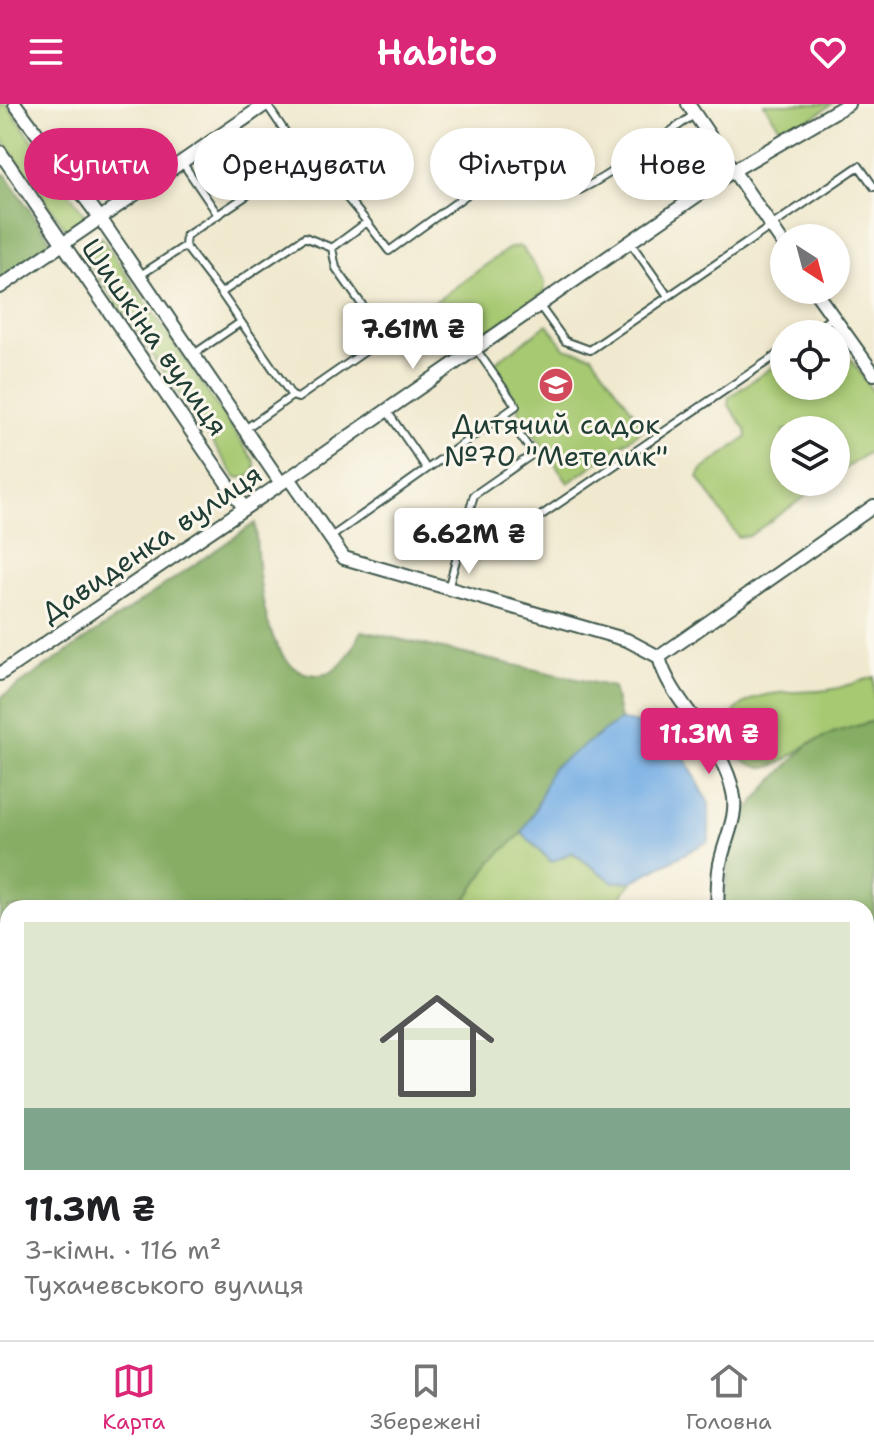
<!DOCTYPE html>
<html lang="uk">
<meta charset="utf-8">
<style>
:root{--surface:#fff;--page:#f2f2f2;--text:#202124;--muted:#757577;--line:#e0e0e0;--accent:#db2777}
body{margin:0;font-family:"Shantell Sans",sans-serif;background:var(--page);color:var(--text);height:100vh;display:flex;flex-direction:column;font-size:30px;white-space:nowrap}
*{box-sizing:border-box;margin:0}
p{font-size:26px;color:var(--muted)}
.icon{flex:none;width:44px;height:44px;fill:none;stroke:currentColor;stroke-width:2;stroke-linecap:round;stroke-linejoin:round}
.map{position:relative;flex:1;overflow:hidden}
.side{position:absolute;left:0px;top:796px;width:874px;height:440px;display:flex;flex-direction:column;background:var(--surface);border-radius:24px 24px 0 0;box-shadow:0 4px 12px #0003}
.side>*{flex:none}
.guide{position:absolute;left:24px;top:24px;width:826px;height:72px;display:flex;gap:16px}
.needle{width:52px;rotate:144deg}
.tools{position:absolute;left:770px;top:120px;display:grid;gap:16px}
.tools a{display:grid;place-items:center;width:80px;height:80px;border-radius:50%;background:var(--surface);box-shadow:0 4px 12px #0003;font-size:40px}
.price{position:absolute;translate:-50% -68px;padding:0 18px;border-radius:8px;background:#fff;color:#222;font-size:26px;line-height:52px;filter:drop-shadow(0 2px 4px #0008)}
.price::after{content:'';position:absolute;left:50%;top:48px;width:24px;height:18px;margin-left:-12px;background:inherit;clip-path:polygon(0 0,100% 0,50% 100%)}
.price.active{background:var(--accent);color:#fff}
ul{padding:0;list-style:none}
li{display:grid;align-content:center;gap:16px;height:424px;padding:0 24px}
li span{display:grid;place-items:center;height:248px;border-radius:0px;color:#555}
li>.icon{margin-inline-start:auto}
span .icon{width:144px;height:144px;fill:#fffc;stroke-width:1}
li b{font-size:34px}
.chip{padding:0 28px;border-radius:36px;background:var(--surface);box-shadow:0 4px 12px #0003;font-size:28px;line-height:72px}
.chip.active{background:var(--accent);color:#fff}
header{display:flex;justify-content:space-between;align-items:center;height:104px;padding:0 24px;background:var(--accent);color:#fff;font-size:36px;font-weight:600}
.tabs{display:flex;justify-content:space-around;align-items:center;height:112px;border-top:2px solid var(--line);background:var(--surface);font-size:22px;color:var(--muted)}
.tabs a{display:grid;justify-items:center;gap:4px}
.tabs .active{color:var(--accent)}
.map>svg:first-child{display:block}
.green{fill:#a7c972;stroke:#638353;stroke-width:2}
.forest{fill:#85ad64;stroke:#52754c;stroke-width:2}
.water{fill:#74ade4;stroke:#4a758c;stroke-width:2}
.lines{fill:none;stroke-linecap:round;stroke-linejoin:round}
.lane-casing{stroke:#3e574b;stroke-width:10}
.street-casing{stroke:#3e574b;stroke-width:16}
.lane{stroke:#fff;stroke-width:6}
.street{stroke:#fff;stroke-width:12}
.labels{text-anchor:middle;stroke-width:6;stroke-linejoin:round;paint-order:stroke}
.street-label{font-size:28px;fill:#1f3d34;stroke:#fbf7ec}
.poi-label{font-size:28px;fill:#1f3d34;stroke:#fbf7ec}
</style>
<header><svg class="icon" aria-label="menu" viewBox="0 0 24 24"><path d="M4 6h16M4 12h16M4 18h16"/></svg>Habito<svg class="icon" aria-label="heart" viewBox="0 0 24 24"><path d="M12 20l-8-8c-3-5 5-10 8-4 3-6 11-1 8 4z"/></svg></header>
<div class="map">
<svg width="874" height="1236" viewBox="0 0 874 1236">
<rect width="100%" height="100%" fill="#fbf7ec"/>
<filter id="ink" filterUnits="userSpaceOnUse"><feTurbulence type="fractalNoise" baseFrequency=".0125" numOctaves="2"/><feDisplacementMap in="SourceGraphic" scale="16" xChannelSelector="R" yChannelSelector="G"/><feConvolveMatrix kernelMatrix="1 2 1 2 8 2 1 2 1" color-interpolation-filters="sRGB"/></filter>
<filter id="wash" filterUnits="userSpaceOnUse"><feTurbulence type="fractalNoise" baseFrequency=".006" numOctaves="4" result="noise"/><feDisplacementMap in="SourceGraphic" scale="32" xChannelSelector="R" yChannelSelector="G"/><feGaussianBlur stdDeviation="1.8" result="paint"/><feColorMatrix in="noise" values="0 0 0 0 0 0 0 0 0 0 0 0 0 0 0 0 0 1.4 0 .05"/><feComposite in="paint" operator="in"/></filter>
<g filter="url(#wash)">
<rect width="100%" height="100%" fill="#f0e9cf"/>
<path class="green" d="M0,0H7L84,110L83,121L72,127L65,124L0,32Z
M764,0H832L786,32Z
M101,133L255,358V366C251,374 243,376 235,372L81,147L89,138Z
M517,142L522,144L545,177V188L468,243L457,245L430,208L432,200L508,145Z
M548,220L564,244L592,251L645,324L568,379L519,309V299L493,260Z
M836,234L874,289V344L836,371V326H784V378H826L749,432L738,433L698,373L702,366L747,333L746,326L728,300L729,293L784,255V282H836Z
M874,573V617C852,623 831,629 810,639C796,647 785,660 768,663C739,667 714,625 738,604C764,582 803,591 833,585C847,582 860,577 874,573Z
M522,729L551,758L571,748L613,778L633,777L619,795L617,804H460L492,757Z
M8,1106V1228H52L45,1236H0V1110Z"/>
<path class="forest" d="M5,70L53,140L0,176V71Z
M255,419C258,460 260,570 317,571C341,572 352,545 362,527L613,583L620,616L552,665L536,704L522,729L492,757L460,804H8V1106L0,1110V594Z
M874,617V914L866,918V804H723L734,723L764,686L807,641L835,628Z
M52,1228H110L121,1236H45Z"/>
<path class="water" d="M620,616L671,626L709,700V737L633,777L613,778L572,748L552,758L522,729L536,704L551,665Z"/>
</g>
<g filter="url(#ink)">
<g class="lines">
<defs>
<path id="lane" d="M267,1L311,66L333,77L367,118
M182,58L218,111
M630,138L668,192
M185,142L186,132L261,82L288,85L311,66
M332,144L336,164L377,222
M139,172L185,142L221,189L305,133L332,144L367,118L389,147L516,55L522,53L528,55C538,65 548,86 562,91C579,96 676,23 695,10
M221,189L292,292L298,294L390,230
M539,201L565,237L590,246L859,62L874,83
M808,230L833,213
M194,250L241,218
M387,307L427,365
M245,325L292,292
M466,421L508,434L784,246
M331,433L516,302L476,245
M448,485L474,391L533,350L505,310"/>
<path id="street" d="M15,0L100,114L281,379
M688,0L784,141
M0,48L244,404
M0,183L266,0
M814,186L874,270
M289,374L344,454L627,536L659,553
M659,553C671,600 721,633 733,688C739,712 724,737 720,760C717,775 718,790 717,804
M659,553L874,402
M0,570L289,374L734,66L848,0
M404,1236L407,1228"/>
</defs>
<use href="#lane" class="lane-casing"/>
<use href="#street" class="street-casing"/>
<use href="#lane" class="lane"/>
<use href="#street" class="street"/>
</g>
</g>
<defs>
<symbol id="school-disc" viewBox="-11 -11 22 22"><circle r="9.5" fill="#d1495b" stroke="#fbf7ec"/><path d="M0-5L7-2L0 1L-7-2ZM-4 1L0 2.5L4 1V4Q0 6-4 4Z" fill="#fff"/></symbol>
</defs>
<g fill-rule="evenodd">
<use href="#school-disc" x="536" y="261" width="40" height="40"/>
</g>
<g class="labels">
<g class="street-label">
<text transform="translate(155 233) rotate(55)" y="10">Шишкiна вулиця</text>
<text transform="translate(151 439) rotate(-34)" y="10">Давиденка вулиця</text>
</g>
<g class="poi-label">
<text x="556" y="330">Дитячий садок<tspan x="556" dy="32">№70 "Метелик"</tspan></text>
</g>
</g>
</svg>
<div class="tools">
<a><svg class="needle" viewBox="-14 -14 28 28"><path d="M0-13l5 13h-10z" fill="#e53935"/><path d="M0 13l5-13h-10z" fill="#757577"/></svg></a>
<a><svg class="icon" aria-label="locate" viewBox="0 0 24 24"><circle cx="12" cy="12" r="6"/><path d="M12 2v4M12 18v4M2 12h4M18 12h4"/></svg></a>
<a><svg class="icon" aria-label="layers" viewBox="0 0 24 24"><path d="M12 4l9 5-9 5-9-5zM3 14l9 5 9-5"/></svg></a>
</div>
<b class="price" style="left:413px;top:267px">7.61M ₴</b>
<b class="price" style="left:469px;top:472px">6.62M ₴</b>
<b class="price active" style="left:709px;top:672px">11.3M ₴</b>
<div class="guide">
<a class="chip active">Купити</a>
<a class="chip">Орендувати</a>
<a class="chip">Фільтри</a>
<a class="chip">Нове</a>
</div>
<section class="side">
<ul>
<li><span style="background:linear-gradient(#dfe7d0 75%,#7fa58c 0)"><svg class="icon" aria-label="home" viewBox="0 0 24 24"><path d="M3 11l9-7 9 7M6 9v11h12V9"/></svg></span><div><b>11.3M ₴</b><p>3-кімн. · 116 m²</p><p>Тухачевського вулиця</p></div></li>
</ul>
</section>
</div>
<nav class="tabs">
<a class="active"><svg class="icon" aria-label="map" viewBox="0 0 24 24"><path d="M3 6l6-2 6 2 6-2v14l-6 2-6-2-6 2zM9 4v14M15 6v14"/></svg>Карта</a>
<a><svg class="icon" aria-label="saved" viewBox="0 0 24 24"><path d="M7 4h10v16l-5-4-5 4z"/></svg>Збережені</a>
<a><svg class="icon" aria-label="home" viewBox="0 0 24 24"><path d="M3 11l9-7 9 7M6 9v11h12V9"/></svg>Головна</a>
</nav>
